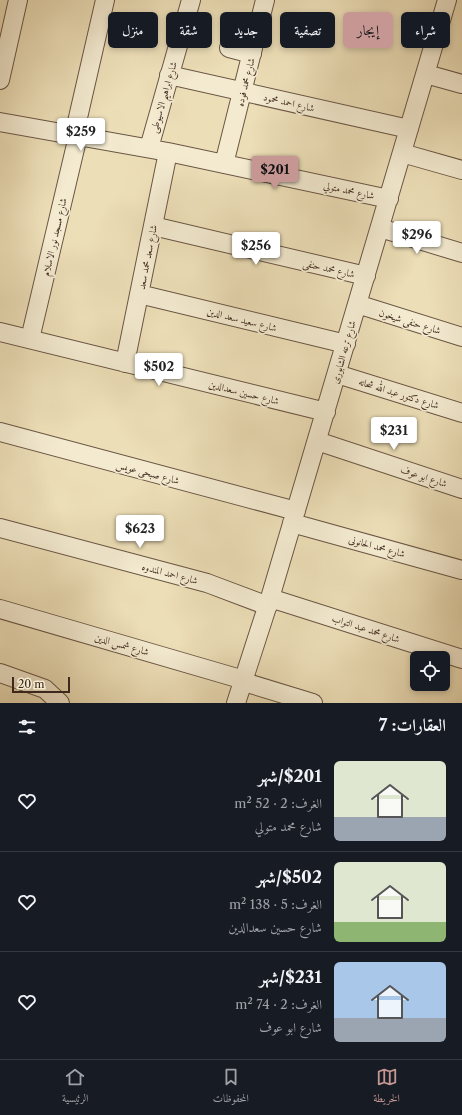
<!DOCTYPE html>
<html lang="ar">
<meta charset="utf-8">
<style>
:root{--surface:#171b24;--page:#20242c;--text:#f1f3f6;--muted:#9ea1a6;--line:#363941;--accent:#c59692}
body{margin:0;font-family:"Libre Caslon Text",Amiri,serif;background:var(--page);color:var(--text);direction:rtl;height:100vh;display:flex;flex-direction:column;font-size:15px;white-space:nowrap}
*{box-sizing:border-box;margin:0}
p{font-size:13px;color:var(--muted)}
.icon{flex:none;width:22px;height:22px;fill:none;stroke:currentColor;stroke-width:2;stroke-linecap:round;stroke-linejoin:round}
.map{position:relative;height:703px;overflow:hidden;direction:ltr}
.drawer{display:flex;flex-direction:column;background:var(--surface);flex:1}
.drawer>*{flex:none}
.guide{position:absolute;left:12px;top:12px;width:438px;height:36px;direction:rtl;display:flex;gap:8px}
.fabs{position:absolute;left:410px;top:651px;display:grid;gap:8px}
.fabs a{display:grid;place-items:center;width:40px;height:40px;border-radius:6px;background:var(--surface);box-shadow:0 2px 6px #0003;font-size:20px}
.scale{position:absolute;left:12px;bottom:10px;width:58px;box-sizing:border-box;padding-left:4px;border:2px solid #3e291d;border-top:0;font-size:11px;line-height:14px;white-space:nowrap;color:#3e291d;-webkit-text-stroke:3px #f3ead0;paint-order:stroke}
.price{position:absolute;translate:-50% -34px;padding:0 9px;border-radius:4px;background:#fff;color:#222;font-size:13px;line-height:26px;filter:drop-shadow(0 1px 2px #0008)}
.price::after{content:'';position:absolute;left:50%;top:24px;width:12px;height:9px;margin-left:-6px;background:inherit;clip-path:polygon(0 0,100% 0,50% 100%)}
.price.active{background:var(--accent);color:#111}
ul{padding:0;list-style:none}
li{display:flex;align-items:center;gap:12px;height:100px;padding:0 16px}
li+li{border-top:1px solid var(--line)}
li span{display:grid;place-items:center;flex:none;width:112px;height:80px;border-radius:6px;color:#555}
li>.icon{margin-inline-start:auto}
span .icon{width:48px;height:48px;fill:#fffc;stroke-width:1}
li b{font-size:17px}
h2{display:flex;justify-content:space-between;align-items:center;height:48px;padding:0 16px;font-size:17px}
.pill{padding:0 14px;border-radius:6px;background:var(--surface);box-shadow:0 2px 6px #0003;font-size:14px;line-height:36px}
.pill.active{background:var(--accent);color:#111}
.tab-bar{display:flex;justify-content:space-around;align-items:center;height:56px;border-top:1px solid var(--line);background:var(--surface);font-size:11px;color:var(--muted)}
.tab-bar a{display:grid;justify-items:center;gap:2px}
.tab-bar .active{color:var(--accent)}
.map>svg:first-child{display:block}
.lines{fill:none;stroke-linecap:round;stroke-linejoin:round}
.minor-casing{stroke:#6a5644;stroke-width:20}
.minor{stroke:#f3ead0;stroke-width:18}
.labels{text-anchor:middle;stroke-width:3.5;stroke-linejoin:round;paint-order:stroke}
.street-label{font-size:10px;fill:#3e291d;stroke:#f3ead0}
</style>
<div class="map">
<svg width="462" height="703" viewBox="0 0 462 703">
<rect width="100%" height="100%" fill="#ecdeb7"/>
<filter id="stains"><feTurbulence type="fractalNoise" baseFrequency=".005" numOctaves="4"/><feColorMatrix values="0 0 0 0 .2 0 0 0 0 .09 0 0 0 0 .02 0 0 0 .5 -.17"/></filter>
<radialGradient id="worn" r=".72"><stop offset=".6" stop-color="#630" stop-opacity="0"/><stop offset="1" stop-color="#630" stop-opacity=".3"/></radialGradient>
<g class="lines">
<defs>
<path id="minor" d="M229,48L252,54
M426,74L462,84
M169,75L409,129
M0,80L18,0
M0,122L168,152L389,199
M74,135L105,0
M149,148L191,0
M402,153L462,170
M224,164L265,0
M153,226L366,276
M380,228L462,253
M139,294L346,344
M357,304L462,337
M0,332L326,412
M30,339L78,136
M125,363L168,152
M337,374L462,413
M0,432L296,511
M317,441L462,489
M292,523L462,570
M0,528L207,583L268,606
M270,598L462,659
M0,609L244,680
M0,673L45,689L60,703
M244,682L313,703
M236,703L270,598L447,0"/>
</defs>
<use href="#minor" class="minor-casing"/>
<use href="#minor" class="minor"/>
</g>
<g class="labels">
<g class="street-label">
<text transform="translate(245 82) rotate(-76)" y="4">شارع محمد فوده</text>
<text transform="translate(163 97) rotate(-74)" y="4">شارع ابراهيم الاسيوطى</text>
<text transform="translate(289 102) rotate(13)" y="4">شارع احمد محمود</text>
<text transform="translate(349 190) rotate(12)" y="4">شارع محمد متولي</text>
<text transform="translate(54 237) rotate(-77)" y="4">شارع مسجد نور الاسلام</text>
<text transform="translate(147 257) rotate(-79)" y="4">شارع سعد محمد سعد</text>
<text transform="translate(329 268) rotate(13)" y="4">شارع محمد حنفى</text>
<text transform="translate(242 319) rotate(14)" y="4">شارع سعيد سعد الدين</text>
<text transform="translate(410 321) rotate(17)" y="4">شارع حنفى شيخون</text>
<text transform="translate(343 352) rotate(-74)" y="4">شارع ترعه الشابورى</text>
<text transform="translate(244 392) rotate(14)" y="4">شارع حسين سعدالدين</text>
<text transform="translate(399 393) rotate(17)" y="4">شارع دكتور عبد الله شحاته</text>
<text transform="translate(148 472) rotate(15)" y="4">شارع صبحى عويس</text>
<text transform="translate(424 476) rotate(18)" y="4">شارع ابو عوف</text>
<text transform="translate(377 546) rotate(15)" y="4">شارع محمد الحانونى</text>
<text transform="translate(170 573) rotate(15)" y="4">شارع احمد المندوه</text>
<text transform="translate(366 628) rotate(18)" y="4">شارع محمد عبد التواب</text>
<text transform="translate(122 644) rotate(16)" y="4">شارع شمس الدين</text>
</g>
</g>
<rect width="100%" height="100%" filter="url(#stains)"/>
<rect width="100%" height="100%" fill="url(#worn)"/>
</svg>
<div class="fabs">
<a><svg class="icon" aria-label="locate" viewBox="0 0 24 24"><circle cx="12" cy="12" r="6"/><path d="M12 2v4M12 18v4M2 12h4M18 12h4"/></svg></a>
</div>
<div class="scale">20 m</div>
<b class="price" style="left:81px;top:152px">$259</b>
<b class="price active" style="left:275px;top:190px">$201</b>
<b class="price" style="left:417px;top:255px">$296</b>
<b class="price" style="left:256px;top:266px">$256</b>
<b class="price" style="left:159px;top:387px">$502</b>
<b class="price" style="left:394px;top:451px">$231</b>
<b class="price" style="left:140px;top:549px">$623</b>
<div class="guide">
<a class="pill">شراء</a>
<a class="pill active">إيجار</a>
<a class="pill">تصفية</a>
<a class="pill">جديد</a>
<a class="pill">شقة</a>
<a class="pill">منزل</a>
</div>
</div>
<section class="drawer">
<h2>العقارات: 7<svg class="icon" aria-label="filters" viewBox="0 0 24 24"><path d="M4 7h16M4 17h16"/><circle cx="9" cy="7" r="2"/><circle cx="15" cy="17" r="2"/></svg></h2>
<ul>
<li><span style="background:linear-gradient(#dfe7d0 70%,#9aa5b1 0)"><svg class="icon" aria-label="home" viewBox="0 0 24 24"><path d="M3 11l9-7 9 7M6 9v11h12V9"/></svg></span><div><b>$201/شهر</b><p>الغرف: 2 · 52 m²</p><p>شارع محمد متولي</p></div><svg class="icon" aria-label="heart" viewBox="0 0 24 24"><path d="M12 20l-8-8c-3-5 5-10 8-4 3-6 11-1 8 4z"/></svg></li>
<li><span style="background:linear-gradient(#dfe7d0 75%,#8fb573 0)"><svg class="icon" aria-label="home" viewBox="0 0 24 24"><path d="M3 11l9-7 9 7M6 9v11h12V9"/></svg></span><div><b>$502/شهر</b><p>الغرف: 5 · 138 m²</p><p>شارع حسين سعدالدين</p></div><svg class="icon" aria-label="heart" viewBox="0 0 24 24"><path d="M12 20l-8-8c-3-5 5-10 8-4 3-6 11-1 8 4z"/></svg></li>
<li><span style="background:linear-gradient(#a9c7e8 70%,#9aa5b1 0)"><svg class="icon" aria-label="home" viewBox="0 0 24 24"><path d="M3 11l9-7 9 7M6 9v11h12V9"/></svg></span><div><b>$231/شهر</b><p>الغرف: 2 · 74 m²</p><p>شارع ابو عوف</p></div><svg class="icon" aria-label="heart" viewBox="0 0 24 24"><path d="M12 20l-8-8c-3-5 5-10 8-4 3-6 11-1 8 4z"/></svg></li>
</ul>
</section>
<nav class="tab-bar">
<a class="active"><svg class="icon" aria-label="map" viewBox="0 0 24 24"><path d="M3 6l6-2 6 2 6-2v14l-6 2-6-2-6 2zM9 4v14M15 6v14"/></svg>الخريطة</a>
<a><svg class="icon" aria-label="saved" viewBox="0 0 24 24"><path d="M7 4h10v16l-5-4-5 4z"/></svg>المحفوظات</a>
<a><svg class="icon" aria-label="home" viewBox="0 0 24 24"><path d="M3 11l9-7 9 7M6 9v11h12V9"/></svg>الرئيسية</a>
</nav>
